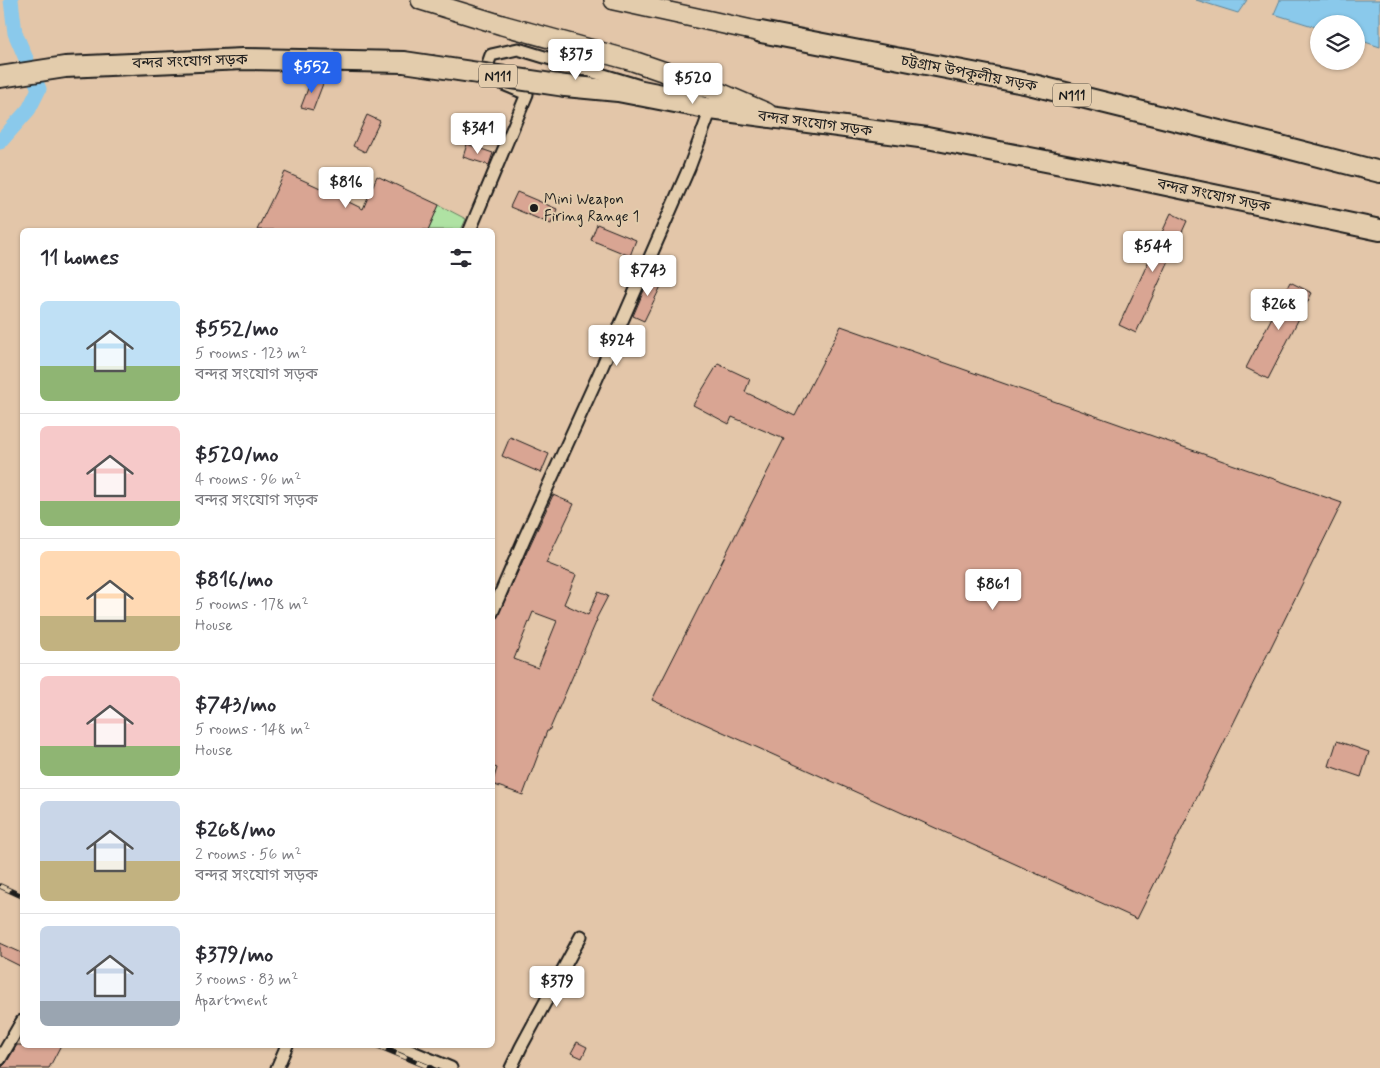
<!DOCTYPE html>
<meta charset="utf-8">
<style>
:root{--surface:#fff;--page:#f7f7f7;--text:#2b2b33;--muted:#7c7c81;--line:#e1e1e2;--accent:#2563eb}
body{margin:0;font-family:Mynerve,"Noto Sans Bengali",sans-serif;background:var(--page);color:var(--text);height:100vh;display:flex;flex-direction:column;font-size:19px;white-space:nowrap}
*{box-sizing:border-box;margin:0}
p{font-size:16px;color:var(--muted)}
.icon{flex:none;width:28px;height:28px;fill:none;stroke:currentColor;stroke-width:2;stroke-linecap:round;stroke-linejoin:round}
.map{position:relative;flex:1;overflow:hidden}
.side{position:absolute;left:20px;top:228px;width:475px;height:820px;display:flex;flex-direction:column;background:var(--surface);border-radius:8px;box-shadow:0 1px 4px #0004}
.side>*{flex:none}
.buttons{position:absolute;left:1310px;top:15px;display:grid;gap:10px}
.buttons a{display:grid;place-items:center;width:55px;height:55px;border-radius:50%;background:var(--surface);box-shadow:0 1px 4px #0004;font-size:25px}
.price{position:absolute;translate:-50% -42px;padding:0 11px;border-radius:5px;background:#fff;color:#222;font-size:16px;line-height:32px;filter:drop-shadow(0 1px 2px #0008)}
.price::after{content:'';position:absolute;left:50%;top:30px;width:15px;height:11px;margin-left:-8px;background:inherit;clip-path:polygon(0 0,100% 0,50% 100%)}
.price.current{background:var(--accent);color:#fff}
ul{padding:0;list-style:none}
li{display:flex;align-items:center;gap:15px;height:125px;padding:0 20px}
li+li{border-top:1px solid var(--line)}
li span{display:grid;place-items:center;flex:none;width:140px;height:100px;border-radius:8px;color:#555}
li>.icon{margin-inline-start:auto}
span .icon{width:60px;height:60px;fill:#fffc;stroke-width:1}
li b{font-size:21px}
h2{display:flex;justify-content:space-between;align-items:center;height:60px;padding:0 20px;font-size:21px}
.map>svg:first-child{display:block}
.green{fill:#afe2a3;stroke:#667f60}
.water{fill:#8ac9eb;stroke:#5e8498}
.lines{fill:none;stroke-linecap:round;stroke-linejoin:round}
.canal{stroke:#8ac9eb;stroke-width:15}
.building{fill:#d9a593;stroke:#1c1c1c;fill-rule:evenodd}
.minor-casing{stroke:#1c1c1c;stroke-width:15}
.primary-casing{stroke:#1c1c1c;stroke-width:22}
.trunk-casing{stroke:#1c1c1c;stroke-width:24}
.minor{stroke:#e3ccac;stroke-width:11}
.primary{stroke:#e3ccac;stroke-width:19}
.trunk{stroke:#e3ccac;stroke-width:20}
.rail-casing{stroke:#1c1c1c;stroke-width:5.5}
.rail{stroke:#e3ccac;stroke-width:4;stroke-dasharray:11;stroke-linecap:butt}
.trunk-bridge-casing{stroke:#1c1c1c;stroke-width:24;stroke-linecap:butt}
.trunk-bridge{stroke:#e3ccac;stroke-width:20}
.poi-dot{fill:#1c1c1c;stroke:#e3ccac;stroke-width:2}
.labels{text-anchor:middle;stroke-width:4;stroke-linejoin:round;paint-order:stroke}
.shield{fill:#e3ccac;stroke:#585147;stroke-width:1}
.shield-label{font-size:14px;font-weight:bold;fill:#1c1c1c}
.street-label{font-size:15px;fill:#1c1c1c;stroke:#e3ccac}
.poi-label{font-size:15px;fill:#1c1c1c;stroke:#e3ccac;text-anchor:start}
</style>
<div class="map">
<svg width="1380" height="1068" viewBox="0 0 1380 1068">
<rect width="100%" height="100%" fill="#e3c6a9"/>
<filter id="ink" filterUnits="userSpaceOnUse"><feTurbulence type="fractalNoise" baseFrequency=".02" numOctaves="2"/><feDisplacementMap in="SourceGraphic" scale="10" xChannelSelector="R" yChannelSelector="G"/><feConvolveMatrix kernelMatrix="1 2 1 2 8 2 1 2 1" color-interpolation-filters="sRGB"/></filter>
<g filter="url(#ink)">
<path class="green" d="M439,205L466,219L461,230H428Z"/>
<path class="water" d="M1196,0H1247L1238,13Z
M1280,0H1380V47L1356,39V24H1319V28L1274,14Z"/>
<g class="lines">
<path class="canal" d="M0,142L29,109L39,89L15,33L11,0"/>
</g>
<path class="building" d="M312,78L324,81L313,110L301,107Z
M367,115L380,121L365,152L353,146Z
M467,144L493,153L489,165L463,157Z
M285,172L316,186L363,209L377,176L439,205L428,230H257Z
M517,192L557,209L551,224L510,207Z
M1171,213L1187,221L1136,333L1119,325Z
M597,224L636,240L630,256L591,240Z
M651,274L664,280L644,321L633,316Z
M1290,282L1312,293L1268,379L1246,368Z
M841,326L1342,503L1137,919L652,700L784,439L732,417L729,424L693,405L718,364L750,379L745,392L795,416Z
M510,437L549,454L541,473L502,456Z
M553,495L574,504L546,563L576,575L564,604L588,615L598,592L608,596L596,619L597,620L549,731H547L523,795L492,784L497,768L492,766V628ZM533,612L557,621L538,668L514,659Z
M1337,741L1369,752L1361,777L1329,766Z
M0,943L22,953V967L0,956Z
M577,1042L587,1047L582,1058L571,1053Z
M17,1045H61L49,1068H1L6,1063Z"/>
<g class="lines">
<defs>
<path id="minor" d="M487,77L486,69L491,55L518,49L640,86L670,92L674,83L666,74
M670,92L708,91
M470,230L527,94L503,84
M492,613L524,539L598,376L689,168L711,109
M396,1045L451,1068
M0,1059L22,1021
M277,1068L287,1045
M511,1068L521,1047L581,936"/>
<path id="primary" d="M421,0L502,25L633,61L697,83L767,113
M614,0L761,32"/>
<path id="trunk" d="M761,32L1029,84L1280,146L1380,172
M0,77L65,67L243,59L404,62L431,66
M565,86L618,91L711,109L927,138L1133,178L1380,230"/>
</defs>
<use href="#minor" class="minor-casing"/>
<use href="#primary" class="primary-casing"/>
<use href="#trunk" class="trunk-casing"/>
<use href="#minor" class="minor"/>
<use href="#primary" class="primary"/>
<use href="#trunk" class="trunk"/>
<defs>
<path id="rail" d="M0,886L22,896
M376,1045L431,1068"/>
</defs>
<use href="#rail" class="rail-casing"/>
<use href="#rail" class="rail"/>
<defs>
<path id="trunk-bridge" d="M431,66L565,86"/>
</defs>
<use href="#trunk-bridge" class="trunk-bridge-casing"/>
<use href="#trunk-bridge" class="trunk-bridge"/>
</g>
</g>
<circle class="poi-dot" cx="534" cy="208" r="5"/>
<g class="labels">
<g class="shield">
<rect x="479" y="64.5" width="38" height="23" rx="4"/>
<rect x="1053" y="83.5" width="38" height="23" rx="4"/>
</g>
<g class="shield-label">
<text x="498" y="81">N111</text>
<text x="1072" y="100">N111</text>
</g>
<g class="street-label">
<text transform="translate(190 61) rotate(-2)" y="5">বন্দর সংযোগ সড়ক</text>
<text transform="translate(969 73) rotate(11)" y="5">চট্টগ্রাম উপকূলীয় সড়ক</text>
<text transform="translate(815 123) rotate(8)" y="5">বন্দর সংযোগ সড়ক</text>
<text transform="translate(1214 195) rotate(12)" y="5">বন্দর সংযোগ সড়ক</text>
</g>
<g class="poi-label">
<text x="544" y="204">Mini Weapon<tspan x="544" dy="17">Firing Range 1</tspan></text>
</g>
</g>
</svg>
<div class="buttons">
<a><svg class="icon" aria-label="layers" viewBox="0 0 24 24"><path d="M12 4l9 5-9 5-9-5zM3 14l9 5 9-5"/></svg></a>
</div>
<b class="price" style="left:576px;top:81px">$375</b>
<b class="price current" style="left:312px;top:94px">$552</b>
<b class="price" style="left:693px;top:105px">$520</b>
<b class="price" style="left:478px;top:155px">$341</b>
<b class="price" style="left:346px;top:209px">$816</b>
<b class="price" style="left:1153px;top:273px">$544</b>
<b class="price" style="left:648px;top:297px">$743</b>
<b class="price" style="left:1279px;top:331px">$268</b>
<b class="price" style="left:617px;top:367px">$924</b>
<b class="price" style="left:993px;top:611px">$861</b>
<b class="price" style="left:557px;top:1008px">$379</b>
<section class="side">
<h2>11 homes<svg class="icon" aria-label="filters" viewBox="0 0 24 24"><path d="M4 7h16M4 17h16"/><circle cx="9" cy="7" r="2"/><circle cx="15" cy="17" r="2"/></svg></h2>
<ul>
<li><span style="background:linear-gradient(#bfe0f5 65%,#8fb573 0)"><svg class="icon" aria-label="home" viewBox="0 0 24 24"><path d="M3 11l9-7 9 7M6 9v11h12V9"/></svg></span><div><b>$552/mo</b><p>5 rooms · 123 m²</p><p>বন্দর সংযোগ সড়ক</p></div></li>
<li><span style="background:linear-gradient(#f6c9c9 75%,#8fb573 0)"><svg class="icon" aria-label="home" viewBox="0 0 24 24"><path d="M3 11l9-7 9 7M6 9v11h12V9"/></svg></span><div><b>$520/mo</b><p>4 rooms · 96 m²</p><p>বন্দর সংযোগ সড়ক</p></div></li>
<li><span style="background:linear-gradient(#ffd9b3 65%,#c2b280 0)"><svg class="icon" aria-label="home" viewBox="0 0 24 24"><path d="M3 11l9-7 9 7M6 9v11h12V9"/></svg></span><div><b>$816/mo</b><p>5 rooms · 178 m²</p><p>House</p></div></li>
<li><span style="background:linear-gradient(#f6c9c9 70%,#8fb573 0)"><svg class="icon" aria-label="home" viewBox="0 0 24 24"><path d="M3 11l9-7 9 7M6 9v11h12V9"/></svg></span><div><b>$743/mo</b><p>5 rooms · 148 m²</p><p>House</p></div></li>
<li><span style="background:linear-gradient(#c9d6e8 60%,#c2b280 0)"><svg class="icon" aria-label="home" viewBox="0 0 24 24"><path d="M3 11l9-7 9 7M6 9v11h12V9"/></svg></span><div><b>$268/mo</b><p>2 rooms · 56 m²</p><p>বন্দর সংযোগ সড়ক</p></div></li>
<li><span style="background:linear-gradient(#c9d6e8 75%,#9aa5b1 0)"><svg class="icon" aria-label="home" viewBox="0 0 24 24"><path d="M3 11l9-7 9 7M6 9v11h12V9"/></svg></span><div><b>$379/mo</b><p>3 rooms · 83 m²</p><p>Apartment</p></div></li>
</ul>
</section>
</div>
